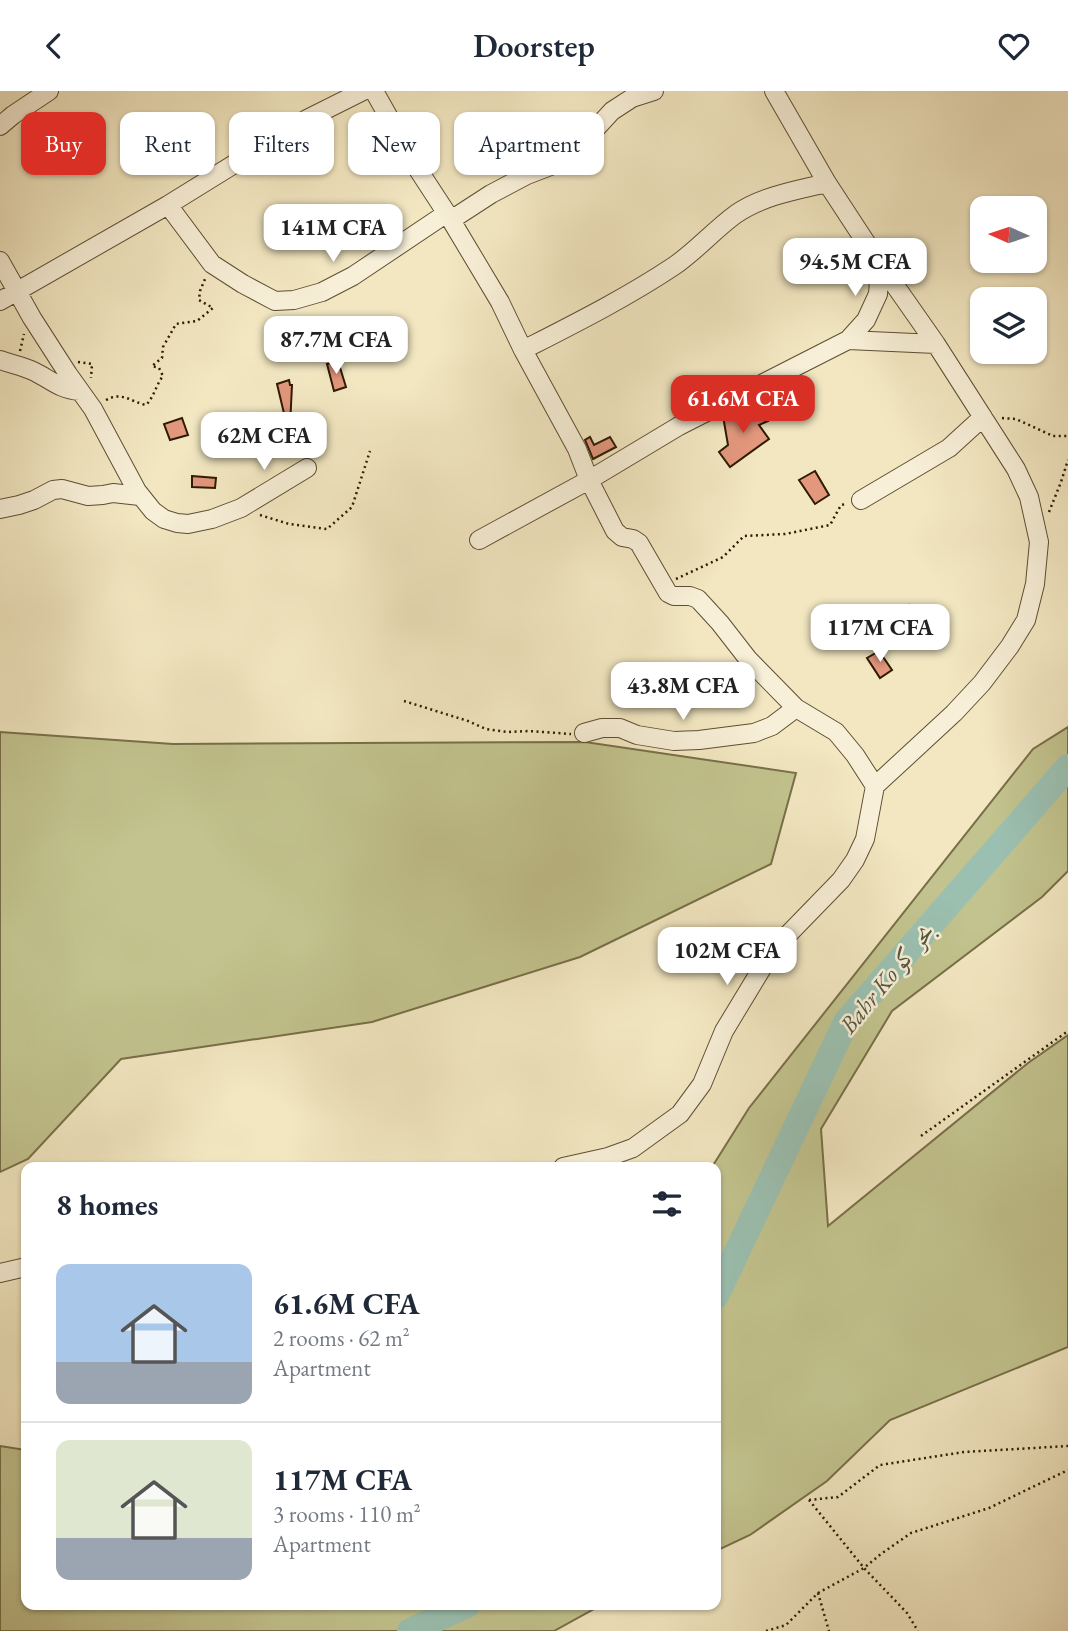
<!DOCTYPE html>
<meta charset="utf-8">
<style>
:root{--surface:#fff;--page:#f2f2f3;--text:#1f2937;--muted:#747a83;--line:#e0e1e3;--accent:#d93025}
body{margin:0;font-family:"EB Garamond",Amiri,serif;background:var(--page);color:var(--text);height:100vh;display:flex;flex-direction:column;font-size:26px;white-space:nowrap}
*{box-sizing:border-box;margin:0}
p{font-size:23px;color:var(--muted)}
.icon{flex:none;width:38px;height:38px;fill:none;stroke:currentColor;stroke-width:2;stroke-linecap:round;stroke-linejoin:round}
.map{position:relative;flex:1;overflow:hidden}
.details{position:absolute;left:21px;top:1071px;width:700px;height:448px;display:flex;flex-direction:column;background:var(--surface);border-radius:14px;box-shadow:0 2px 5px #0004}
.details>*{flex:none}
.guide{position:absolute;left:21px;top:21px;width:700px;height:63px;display:flex;gap:14px}
.needle{width:46px;rotate:273deg}
.fabs{position:absolute;left:970px;top:105px;display:grid;gap:14px}
.fabs a{display:grid;place-items:center;width:77px;height:77px;border-radius:14px;background:var(--surface);box-shadow:0 2px 5px #0004;font-size:35px}
.price{position:absolute;translate:-50% -60px;padding:0 16px;border-radius:14px;background:#fff;color:#222;font-size:23px;line-height:46px;filter:drop-shadow(0 2px 4px #0008)}
.price::after{content:'';position:absolute;left:50%;top:42px;width:21px;height:16px;margin-left:-10px;background:inherit;clip-path:polygon(0 0,100% 0,50% 100%)}
.price.current{background:var(--accent);color:#fff}
ul{padding:0;list-style:none}
li{display:flex;align-items:center;gap:21px;height:175px;padding:0 35px}
li+li{border-top:2px solid var(--line)}
li span{display:grid;place-items:center;flex:none;width:196px;height:140px;border-radius:14px;color:#555}
li>.icon{margin-inline-start:auto}
span .icon{width:84px;height:84px;fill:#fffc;stroke-width:1}
li b{font-size:30px}
h2{display:flex;justify-content:space-between;align-items:center;height:84px;padding:0 35px;font-size:30px}
.tag{padding:0 24px;border-radius:14px;background:var(--surface);box-shadow:0 2px 5px #0004;font-size:24px;line-height:63px}
.tag.current{background:var(--accent);color:#fff}
header{display:flex;justify-content:space-between;align-items:center;height:91px;padding:0 35px;background:var(--surface);font-size:32px;font-weight:600}
.map>svg:first-child{display:block}
.green{fill:#c2c38e;stroke:#786f48;stroke-width:2}
.lines{fill:none;stroke-linecap:round;stroke-linejoin:round}
.river{stroke:#9bc0b1;stroke-width:26}
.building{fill:#e3977d;stroke:#2e1b03;stroke-width:2}
.street-casing{stroke:#5f4e32;stroke-width:20}
.path{stroke:#2e1b03;stroke-width:2.5;stroke-dasharray:2 3.5;stroke-linecap:butt}
.street{stroke:#f7efd7;stroke-width:18}
.labels{text-anchor:middle;stroke-width:5;stroke-linejoin:round;paint-order:stroke}
.water-label{font-size:24px;font-style:italic;fill:#545540;stroke:#f7efd7}
</style>
<header><svg class="icon" aria-label="back" viewBox="0 0 24 24"><path d="M15 5l-7 7 7 7"/></svg>Doorstep<svg class="icon" aria-label="heart" viewBox="0 0 24 24"><path d="M12 20l-8-8c-3-5 5-10 8-4 3-6 11-1 8 4z"/></svg></header>
<div class="map">
<svg width="1068" height="1540" viewBox="0 0 1068 1540">
<rect width="100%" height="100%" fill="#f2e7c1"/>
<filter id="stains"><feTurbulence type="fractalNoise" baseFrequency=".00286" numOctaves="4"/><feColorMatrix values="0 0 0 0 .2 0 0 0 0 .09 0 0 0 0 .02 0 0 0 .5 -.17"/></filter>
<radialGradient id="worn" r=".72"><stop offset=".6" stop-color="#630" stop-opacity="0"/><stop offset="1" stop-color="#630" stop-opacity=".3"/></radialGradient>
<path class="green" d="M1068,636V780L1042,806L892,920L821,1038L828,1135L1028,972L1068,944V1256L890,1329L827,1390L750,1444L716,1460V1076H712L749,1017L1033,658Z
M0,641L173,653L585,651L796,682L771,773L580,866L372,931L121,968L28,1068L0,1081Z
M0,1355L26,1359V1514H601L554,1540H0Z"/>
<g class="lines">
<path class="river" d="M716,1205L846,931L1068,676
M410,1540L467,1514"/>
</g>
<path class="building" d="M338,270L346,296L334,300L327,273Z
M289,289L290,294H292L290,335H287L277,293Z
M759,314L768,330L759,334L769,348L730,376L719,361L728,354L723,325L733,320L734,328Z
M182,327L188,344L170,349L164,333Z
M590,346L594,354L610,346L616,356L593,368L585,349Z
M815,380L829,404L815,413L799,389Z
M192,385L216,387L215,397L192,396Z
M909,514L918,530L907,537L897,522Z
M879,560L892,579L880,587L867,567Z"/>
<g class="lines">
<defs>
<path id="street" d="M374,0L419,80L451,129L500,211L523,259L577,358L589,389L615,440L622,446L633,448L639,452L668,502L674,505H690L698,508L720,532L748,568L796,617L836,641L855,664L875,695
M0,35L13,24L49,0
M168,114L212,173L243,193L275,210L294,209L322,201L353,185L447,122
M451,129L491,103L527,84L553,74L577,58L612,20L632,7L654,0
M0,170L32,227L68,283L93,318L137,400L153,420L164,428L177,432L188,433L212,428L241,417L307,377
M0,210L168,114L307,28L363,0
M848,249L936,253
M523,259C574,233 626,207 674,175C696,160 714,139 736,123C762,105 797,99 827,92
M0,269C11,273 23,275 33,280C52,289 58,298 80,300
M861,409L949,357L983,326
M0,418L19,414L34,409L53,399L62,398L88,405L103,404L113,402L140,405
M479,449L589,389L679,335L848,249L866,229L878,203L880,173
M584,642L602,637H620L637,644L674,650L699,649L754,642L772,635L796,617
M563,1076L608,1066L633,1057L680,1023L702,993L724,940L773,859L841,789L855,769L865,748L875,695L954,622L982,592L1010,555L1026,529L1035,493L1039,451L1029,406L1016,378L936,253L880,173L827,92L774,0
M0,1182L26,1176"/>
</defs>
<use href="#street" class="street-casing"/>
<path class="path" d="M20,260L24,243
M78,271L92,273L91,287
M106,309C122,300 131,311 146,314C154,306 156,294 163,285L159,277L152,275L162,267L163,256L176,233L197,230L213,217L199,209L200,200L205,188
M1002,327L1016,328L1053,345H1068
M1049,421L1061,391L1068,369
M260,424L289,433L327,438L352,416L370,360
M676,488L723,466L744,445L785,443L830,434L841,414L846,413
M404,610L468,630L486,638L508,641L529,640L571,643
M921,1045L1068,940
M809,1409L838,1406L880,1374L964,1361L1068,1355
M809,1409L864,1477L907,1522L918,1540
M818,1502L864,1477L881,1463L911,1442L989,1417L1068,1379
M766,1540L786,1534L818,1502L829,1540"/>
<use href="#street" class="street"/>
</g>
<g class="labels">
<g class="water-label">
<text transform="translate(887 887) rotate(-51)" y="8">Bahr Ko بحر كو</text>
</g>
</g>
<rect width="100%" height="100%" filter="url(#stains)"/>
<rect width="100%" height="100%" fill="url(#worn)"/>
</svg>
<div class="fabs">
<a><svg class="needle" viewBox="-14 -14 28 28"><path d="M0-13l5 13h-10z" fill="#e53935"/><path d="M0 13l5-13h-10z" fill="#747a83"/></svg></a>
<a><svg class="icon" aria-label="layers" viewBox="0 0 24 24"><path d="M12 4l9 5-9 5-9-5zM3 14l9 5 9-5"/></svg></a>
</div>
<b class="price" style="left:333px;top:173px">141M CFA</b>
<b class="price" style="left:855px;top:207px">94.5M CFA</b>
<b class="price" style="left:336px;top:285px">87.7M CFA</b>
<b class="price current" style="left:743px;top:344px">61.6M CFA</b>
<b class="price" style="left:264px;top:381px">62M CFA</b>
<b class="price" style="left:880px;top:573px">117M CFA</b>
<b class="price" style="left:683px;top:631px">43.8M CFA</b>
<b class="price" style="left:727px;top:896px">102M CFA</b>
<div class="guide">
<a class="tag current">Buy</a>
<a class="tag">Rent</a>
<a class="tag">Filters</a>
<a class="tag">New</a>
<a class="tag">Apartment</a>
</div>
<section class="details">
<h2>8 homes<svg class="icon" aria-label="filters" viewBox="0 0 24 24"><path d="M4 7h16M4 17h16"/><circle cx="9" cy="7" r="2"/><circle cx="15" cy="17" r="2"/></svg></h2>
<ul>
<li><span style="background:linear-gradient(#a9c7e8 70%,#9aa5b1 0)"><svg class="icon" aria-label="home" viewBox="0 0 24 24"><path d="M3 11l9-7 9 7M6 9v11h12V9"/></svg></span><div><b>61.6M CFA</b><p>2 rooms · 62 m²</p><p>Apartment</p></div></li>
<li><span style="background:linear-gradient(#dfe7d0 70%,#9aa5b1 0)"><svg class="icon" aria-label="home" viewBox="0 0 24 24"><path d="M3 11l9-7 9 7M6 9v11h12V9"/></svg></span><div><b>117M CFA</b><p>3 rooms · 110 m²</p><p>Apartment</p></div></li>
</ul>
</section>
</div>
